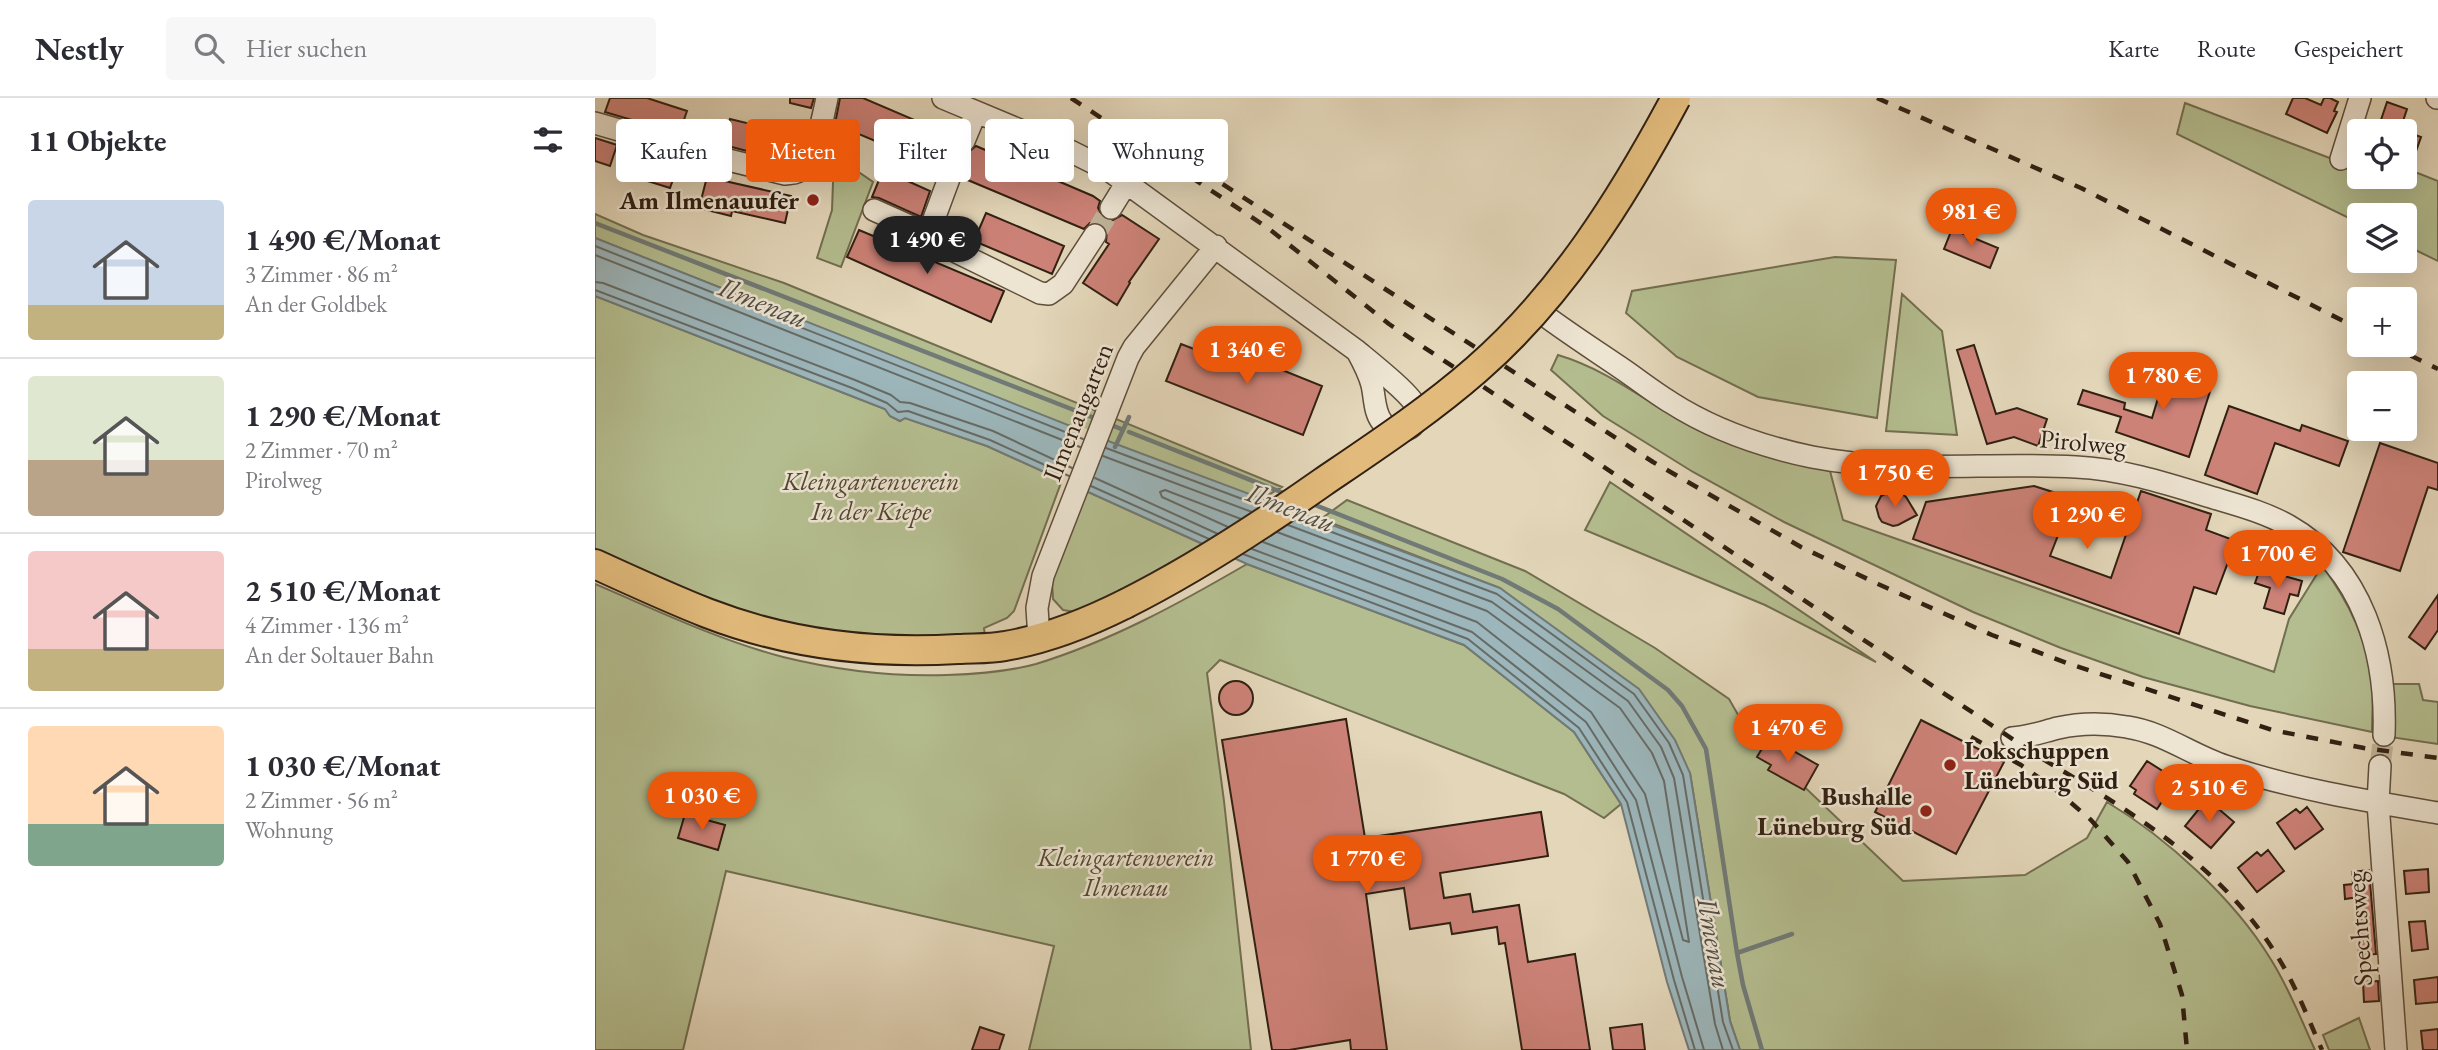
<!DOCTYPE html>
<html lang="de">
<meta charset="utf-8">
<style>
:root{--surface:#fff;--page:#f7f7f7;--text:#2b2b33;--muted:#7c7c81;--line:#e1e1e2;--accent:#ea580c}
body{margin:0;font-family:"EB Garamond",serif;background:var(--page);color:var(--text);height:100vh;display:flex;flex-direction:column;font-size:26px;white-space:nowrap}
*{box-sizing:border-box;margin:0}
p{font-size:23px;color:var(--muted)}
.icon{flex:none;width:38px;height:38px;fill:none;stroke:currentColor;stroke-width:2;stroke-linecap:round;stroke-linejoin:round}
.map{position:relative;flex:1;overflow:hidden}
.side{display:flex;flex-direction:column;background:var(--surface);width:595px}
.side>*{flex:none}
.banner{position:absolute;left:21px;top:21px;width:665px;height:63px;display:flex;gap:14px}
.fabs{position:absolute;left:1752px;top:21px;display:grid;gap:14px}
.fabs a{display:grid;place-items:center;width:70px;height:70px;border-radius:7px;background:var(--surface);box-shadow:0 7px 28px #0002;font-size:35px}
.price{position:absolute;translate:-50% -60px;padding:0 16px;border-radius:24px;background:var(--accent);color:#fff;font-size:23px;line-height:46px;filter:drop-shadow(0 2px 4px #0008)}
.price::after{content:'';position:absolute;left:50%;top:42px;width:21px;height:16px;margin-left:-10px;background:inherit;clip-path:polygon(0 0,100% 0,50% 100%)}
.price.selected{background:#222;color:#fff}
ul{padding:0;list-style:none}
li{display:flex;align-items:center;gap:21px;height:175px;padding:0 28px}
li+li{border-top:2px solid var(--line)}
li span{display:grid;place-items:center;flex:none;width:196px;height:140px;border-radius:7px;color:#555}
li>.icon{margin-inline-start:auto}
span .icon{width:84px;height:84px;fill:#fffc;stroke-width:1}
li b{font-size:30px}
h2{display:flex;justify-content:space-between;align-items:center;height:84px;padding:0 28px;font-size:30px}
.chip{padding:0 24px;border-radius:7px;background:var(--surface);box-shadow:0 7px 28px #0002;font-size:24px;line-height:63px}
.chip.selected{background:var(--accent);color:#fff}
header{display:flex;align-items:center;gap:42px;box-sizing:border-box;height:98px;padding:0 35px;background:var(--surface);border-bottom:2px solid var(--line)}
header strong{font-size:33px}
nav{display:flex;gap:38px;margin-inline-start:auto;font-size:24px}
.search{width:490px;height:63px;background:var(--page);display:flex;align-items:center;gap:18px;box-sizing:border-box;padding:0 24px;border-radius:7px;color:var(--muted);font-size:26px}
main{display:flex;flex:1;min-height:0}
.map>svg:first-child{display:block}
.green{fill:#b4bd8f;stroke:#726e50;stroke-width:2}
.water{fill:#9cb6bb;stroke:#717a77;stroke-width:2}
.pier{fill:#e3d6b9}
.lines{fill:none;stroke-linecap:round;stroke-linejoin:round}
.shore{stroke:#666b66;stroke-width:2}
.stream{stroke:#717a77;stroke-width:4.5}
.building{fill:#cd8278;stroke:#312012;stroke-width:2}
.minor-tunnel{stroke:#bfb298;stroke-width:21;stroke-dasharray:21 10;stroke-linecap:butt}
.minor-casing{stroke:#5e4e3c;stroke-width:24}
.major-casing{stroke:#312012;stroke-width:32}
.minor{stroke:#ede4d2;stroke-width:21}
.major{stroke:#e2bb7c;stroke-width:28}
.rail{stroke:#312012;stroke-width:4.5;stroke-dasharray:12 12;stroke-linecap:butt}
.major-bridge-casing{stroke:#312012;stroke-width:32;stroke-linecap:butt}
.major-bridge{stroke:#e2bb7c;stroke-width:28}
.poi-dot{fill:#8f2418;stroke:#ede4d2;stroke-width:2.5}
.labels{text-anchor:middle;stroke-width:5;stroke-linejoin:round;paint-order:stroke}
.poi-label{font-size:26px;font-weight:bold;fill:#312012;stroke:#ede4d2;text-anchor:end}
.street-label{font-size:26px;fill:#312012;stroke:#ede4d2}
.park-label{font-size:26px;font-style:italic;fill:#524731;stroke:#ede4d2}
.water-label{font-size:28px;font-style:italic;fill:#514d45;stroke:#ede4d2}
</style>
<header>
<strong>Nestly</strong>
<div class="search"><svg class="icon" aria-label="search" viewBox="0 0 24 24"><circle cx="10" cy="10" r="6"/><path d="M15 15l6 6"/></svg>Hier suchen</div>
<nav><a>Karte</a><a>Route</a><a>Gespeichert</a></nav>
</header>
<main>
<section class="side">
<h2>11 Objekte<svg class="icon" aria-label="filters" viewBox="0 0 24 24"><path d="M4 7h16M4 17h16"/><circle cx="9" cy="7" r="2"/><circle cx="15" cy="17" r="2"/></svg></h2>
<ul>
<li><span style="background:linear-gradient(#c9d6e8 75%,#c2b280 0)"><svg class="icon" aria-label="home" viewBox="0 0 24 24"><path d="M3 11l9-7 9 7M6 9v11h12V9"/></svg></span><div><b>1 490 €/Monat</b><p>3 Zimmer · 86 m²</p><p>An der Goldbek</p></div></li>
<li><span style="background:linear-gradient(#dfe7d0 60%,#b9a48a 0)"><svg class="icon" aria-label="home" viewBox="0 0 24 24"><path d="M3 11l9-7 9 7M6 9v11h12V9"/></svg></span><div><b>1 290 €/Monat</b><p>2 Zimmer · 70 m²</p><p>Pirolweg</p></div></li>
<li><span style="background:linear-gradient(#f6c9c9 70%,#c2b280 0)"><svg class="icon" aria-label="home" viewBox="0 0 24 24"><path d="M3 11l9-7 9 7M6 9v11h12V9"/></svg></span><div><b>2 510 €/Monat</b><p>4 Zimmer · 136 m²</p><p>An der Soltauer Bahn</p></div></li>
<li><span style="background:linear-gradient(#ffd9b3 70%,#7fa58c 0)"><svg class="icon" aria-label="home" viewBox="0 0 24 24"><path d="M3 11l9-7 9 7M6 9v11h12V9"/></svg></span><div><b>1 030 €/Monat</b><p>2 Zimmer · 56 m²</p><p>Wohnung</p></div></li>
</ul>
</section>
<div class="map">
<svg width="1843" height="952" viewBox="0 0 1843 952">
<rect width="100%" height="100%" fill="#e3d6b9"/>
<filter id="stains"><feTurbulence type="fractalNoise" baseFrequency=".00286" numOctaves="4"/><feColorMatrix values="0 0 0 0 .2 0 0 0 0 .09 0 0 0 0 .02 0 0 0 .5 -.17"/></filter>
<radialGradient id="worn" r=".72"><stop offset=".6" stop-color="#630" stop-opacity="0"/><stop offset="1" stop-color="#630" stop-opacity=".3"/></radialGradient>
<path class="green" d="M1590,5L1753,67L1759,52L1764,54V79H1810V70L1843,83V163L1810,147V117H1764V125L1582,36Z
M239,57L278,84L246,169L222,160L237,112Z
M0,116L48,137L189,185L687,389L663,403L0,140Z
M1240,159L1301,162L1282,320L1163,299L1082,259L1031,215L1037,193Z
M1307,196L1347,233L1362,337L1291,333Z
M0,198L254,297L290,311L295,318L305,323L310,320L392,348L467,382L419,513L412,520L389,530L390,538L269,542L135,513L0,455Z
M963,257C1014,272 1054,306 1101,331C1142,352 1191,361 1235,373L1248,422L1679,574L1694,521L1727,468C1753,502 1775,547 1778,590C1778,604 1777,620 1777,634L1655,608L1548,579L1466,550L1378,514L1189,424L1098,374L1008,318L956,272Z
M1015,384L1281,564L1170,507L990,432Z
M491,393L612,448L570,473L481,514L468,512L458,501L457,484Z
M752,402L930,473L1060,550L1134,601L1154,636L1308,783L1430,777L1492,740L1512,704C1572,740 1638,800 1675,860C1693,888 1706,921 1720,952H1145L1135,923L1095,675L905,490L726,421Z
M652,466L869,547L979,634L1026,706L1009,720L969,696L625,562L612,575L629,703L656,952H434L459,848L131,773L88,952H0V486C61,512 123,542 188,559C241,572 298,579 352,577C382,576 412,574 441,566C516,543 585,505 652,466Z
M1797,586H1824L1828,602L1843,604V646L1795,639Z
M1764,920L1775,952H1734L1728,937Z"/>
<path class="water" d="M0,140L521,346L905,490L1044,591L1080,642L1095,675L1135,923L1145,952H1094L1072,884L1026,706L979,634L869,547L652,466L392,348L310,320L305,323L295,318L290,311L254,297L0,198Z"/>
<path class="pier" d="M487,329L511,339L489,396L466,386Z"/>
<g class="lines">
<path class="shore" d="M0,148L488,341
M0,157L485,349
M0,184L8,185L260,282L296,297L305,304L315,305L398,333L477,370
M0,192L257,290L292,305L303,314L313,313L395,342L474,378
M511,350L666,408
M508,358L657,414
M500,380L623,436
M496,388L614,441
M702,421L902,496L1039,596L1074,645L1088,677L1128,924L1138,952
M693,427L897,504L1033,603L1066,649L1079,680L1120,926L1128,952
M633,429L567,399L565,394L570,392L646,421
M668,444L882,524L996,614L1050,696L1088,842L1094,844L1069,683L1057,655L1025,610L892,513L682,434
M657,451L877,534L991,624L1041,702L1087,879L1109,952
M648,456L873,541L984,630L1032,704L1079,882L1100,952"/>
<path class="stream" d="M0,125L502,321
M514,326L526,331
M534,334L691,396
M520,349L534,319
M715,405L907,481L963,511L1073,592L1087,608L1111,651L1142,855L1148,887L1167,952
M1142,855L1197,836"/>
</g>
<path class="building" d="M15,0H52L92,13L84,36L10,14Z
M195,0H219L216,10L195,5Z
M245,0H268L357,38L356,45L363,55L371,56L381,48L498,98L505,103L503,110L509,121L516,123L527,117L564,141L534,184L535,185L522,207L488,185L514,146L511,144L512,132L508,126L501,124L495,125L489,131L368,80L369,72L361,63L353,62L344,70L240,26Z
M1698,0H1710L1726,7L1729,0H1735L1743,4L1739,13L1742,14L1732,35L1691,16Z
M1792,4L1812,11L1805,32L1785,25Z
M135,21L197,36L192,58L153,49L152,53L129,47Z
M1810,33L1826,39L1820,56L1810,52Z
M0,40L22,47L15,68L0,63Z
M50,59L82,70L75,90L43,80Z
M288,72L335,93L326,119L284,100L277,99Z
M112,79L196,98L190,125L137,113L136,118L104,110Z
M391,115L469,148L457,176L379,143Z
M1357,131L1403,150L1395,170L1349,151Z
M264,132L409,193L396,224L252,159Z
M586,246L625,261L630,249L727,288L708,337L571,283Z
M1379,247L1401,316L1422,310L1452,321L1443,348L1419,339L1392,346L1362,252Z
M1573,267L1619,281L1594,359L1521,334L1526,319L1483,306L1488,292L1530,305L1529,311L1557,320Z
M1634,308L1705,333L1707,327L1753,343L1744,368L1680,345L1662,396L1610,377Z
M1785,345L1843,365V392L1833,389L1805,473L1748,454Z
M1439,388L1461,395L1451,421L1467,427L1455,458L1516,480L1546,393L1616,416L1611,432L1641,443L1621,496L1599,489L1584,536L1318,441L1331,404Z
M1296,393L1307,396L1311,399L1322,417L1303,427L1298,428L1287,424L1284,419L1281,408L1286,398Z
M1665,471L1707,483L1703,498L1695,496L1689,516L1669,510L1675,490L1660,485Z
M1843,497V532L1830,551L1814,539Z
M624 600a17 17 0 1 1 34 0a17 17 0 1 1-34 0Z
M751,621L770,740L946,714L953,758L845,775L849,800L875,796L878,814L924,807L933,864L980,856L995,952H927L910,845L904,846L902,829L857,836L855,825L815,831L809,790L771,796L792,952H756L755,942L694,952H677L627,642Z
M1326,622L1409,664L1361,756L1280,714Z
M1174,639L1223,667L1209,692L1173,672L1176,667L1162,659Z
M1552,663L1577,679L1572,687L1576,690L1562,711L1539,696L1541,692L1535,688Z
M1612,701L1639,724L1616,750L1590,728Z
M1712,709L1728,731L1700,751L1682,725L1701,711L1705,715Z
M90,716L130,727L123,752L83,740Z
M1673,752L1689,773L1662,794L1643,770L1662,754L1666,758Z
M1833,771L1834,794L1811,796L1809,773Z
M1774,772L1781,856L1764,857L1763,837H1767L1764,799L1750,801L1749,787L1758,786L1757,774Z
M1830,823L1833,851L1817,853L1814,824Z
M1843,879V904L1821,906L1819,882Z
M1783,883L1784,903L1769,904L1768,884Z
M1047,926L1050,952H1018L1015,930Z
M385,929L409,937L404,952H377Z
M1843,931V952H1828L1826,933Z"/>
<g class="lines">
<path class="minor-tunnel" d="M356,75L369,43
M500,137L516,110
M1785,668L1789,637"/>
<defs>
<path id="minor" d="M348,0L475,53L515,73L762,253C768,264 774,275 777,287C780,300 779,314 787,324C801,342 828,331 821,309C817,297 774,263 762,253
M1842,0H1843
M0,25L93,52L190,76C194,75 198,76 202,74C220,64 228,19 232,0
M369,43L381,14
M1746,61L1765,0
M356,75L336,129L337,138L343,145L445,195L454,196L468,186L500,137
M516,110L532,84
M279,112L337,138
M941,211C967,231 995,249 1023,268C1041,280 1057,293 1075,304C1117,331 1169,349 1217,359C1305,376 1393,364 1481,369C1525,371 1567,384 1609,397C1638,406 1668,413 1694,428C1768,470 1792,557 1789,637
M444,540L442,510L448,478L533,260L539,249L621,148
M1417,640C1434,639 1447,634 1463,630C1485,625 1510,625 1532,629C1567,634 1597,657 1630,668C1699,691 1772,703 1843,715
M1785,668L1783,705L1801,952"/>
<path id="major" d="M0,466C37,483 74,500 112,515C192,546 278,556 363,551C378,550 395,551 410,548C452,541 492,525 530,506"/>
</defs>
<use href="#minor" class="minor-casing"/>
<use href="#major" class="major-casing"/>
<use href="#minor" class="minor"/>
<use href="#major" class="major"/>
<path class="rail" d="M476,0L673,130L794,226L1446,660C1535,713 1624,765 1681,856C1700,886 1713,920 1727,952
M1282,0L1486,90L1764,231
M547,34L1058,364L1206,449L1283,486L1397,537L1472,565L1677,632L1769,650L1843,660
M1794,247L1843,271
M1376,639L1426,667L1460,691L1496,722L1533,764L1565,826L1587,897L1592,952"/>
<defs>
<path id="major-bridge" d="M530,506C600,471 664,429 728,384C781,348 834,313 882,271C967,197 1028,99 1081,0"/>
</defs>
<use href="#major-bridge" class="major-bridge-casing"/>
<use href="#major-bridge" class="major-bridge"/>
</g>
<g class="poi-dot">
<circle cx="218" cy="102" r="7"/>
<circle cx="1355" cy="667" r="7"/>
<circle cx="1331" cy="713" r="7"/>
</g>
<g class="labels">
<g class="poi-label">
<text x="204" y="111">Am Ilmenauufer</text>
<text x="1369" y="661" text-anchor="start">Lokschuppen<tspan x="1369" dy="30">Lüneburg Süd</tspan></text>
<text x="1317" y="707">Bushalle<tspan x="1317" dy="30">Lüneburg Süd</tspan></text>
</g>
<g class="street-label">
<text transform="translate(483 314) rotate(-68)" y="9">Ilmenaugarten</text>
<text transform="translate(1488 344) rotate(5)" y="9">Pirolweg</text>
<text transform="translate(1764 831) rotate(-94)" y="9">Spechtsweg</text>
</g>
<g class="park-label">
<text x="276" y="392">Kleingartenverein<tspan x="276" dy="30">In der Kiepe</tspan></text>
<text x="531" y="768">Kleingartenverein<tspan x="531" dy="30">Ilmenau</tspan></text>
</g>
<g class="water-label">
<text transform="translate(168 204) rotate(22)" y="10">Ilmenau</text>
<text transform="translate(696 409) rotate(21)" y="10">Ilmenau</text>
<text transform="translate(1120 845) rotate(80)" y="10">Ilmenau</text>
</g>
</g>
<rect width="100%" height="100%" filter="url(#stains)"/>
<rect width="100%" height="100%" fill="url(#worn)"/>
</svg>
<div class="fabs">
<a><svg class="icon" aria-label="locate" viewBox="0 0 24 24"><circle cx="12" cy="12" r="6"/><path d="M12 2v4M12 18v4M2 12h4M18 12h4"/></svg></a>
<a><svg class="icon" aria-label="layers" viewBox="0 0 24 24"><path d="M12 4l9 5-9 5-9-5zM3 14l9 5 9-5"/></svg></a>
<a>+</a>
<a>−</a>
</div>
<b class="price" style="left:1376px;top:150px">981 €</b>
<b class="price selected" style="left:332px;top:178px">1 490 €</b>
<b class="price" style="left:652px;top:288px">1 340 €</b>
<b class="price" style="left:1568px;top:314px">1 780 €</b>
<b class="price" style="left:1300px;top:411px">1 750 €</b>
<b class="price" style="left:1492px;top:453px">1 290 €</b>
<b class="price" style="left:1683px;top:492px">1 700 €</b>
<b class="price" style="left:1193px;top:666px">1 470 €</b>
<b class="price" style="left:1614px;top:726px">2 510 €</b>
<b class="price" style="left:107px;top:734px">1 030 €</b>
<b class="price" style="left:772px;top:797px">1 770 €</b>
<div class="banner">
<a class="chip">Kaufen</a>
<a class="chip selected">Mieten</a>
<a class="chip">Filter</a>
<a class="chip">Neu</a>
<a class="chip">Wohnung</a>
</div>
</div>
</main>
